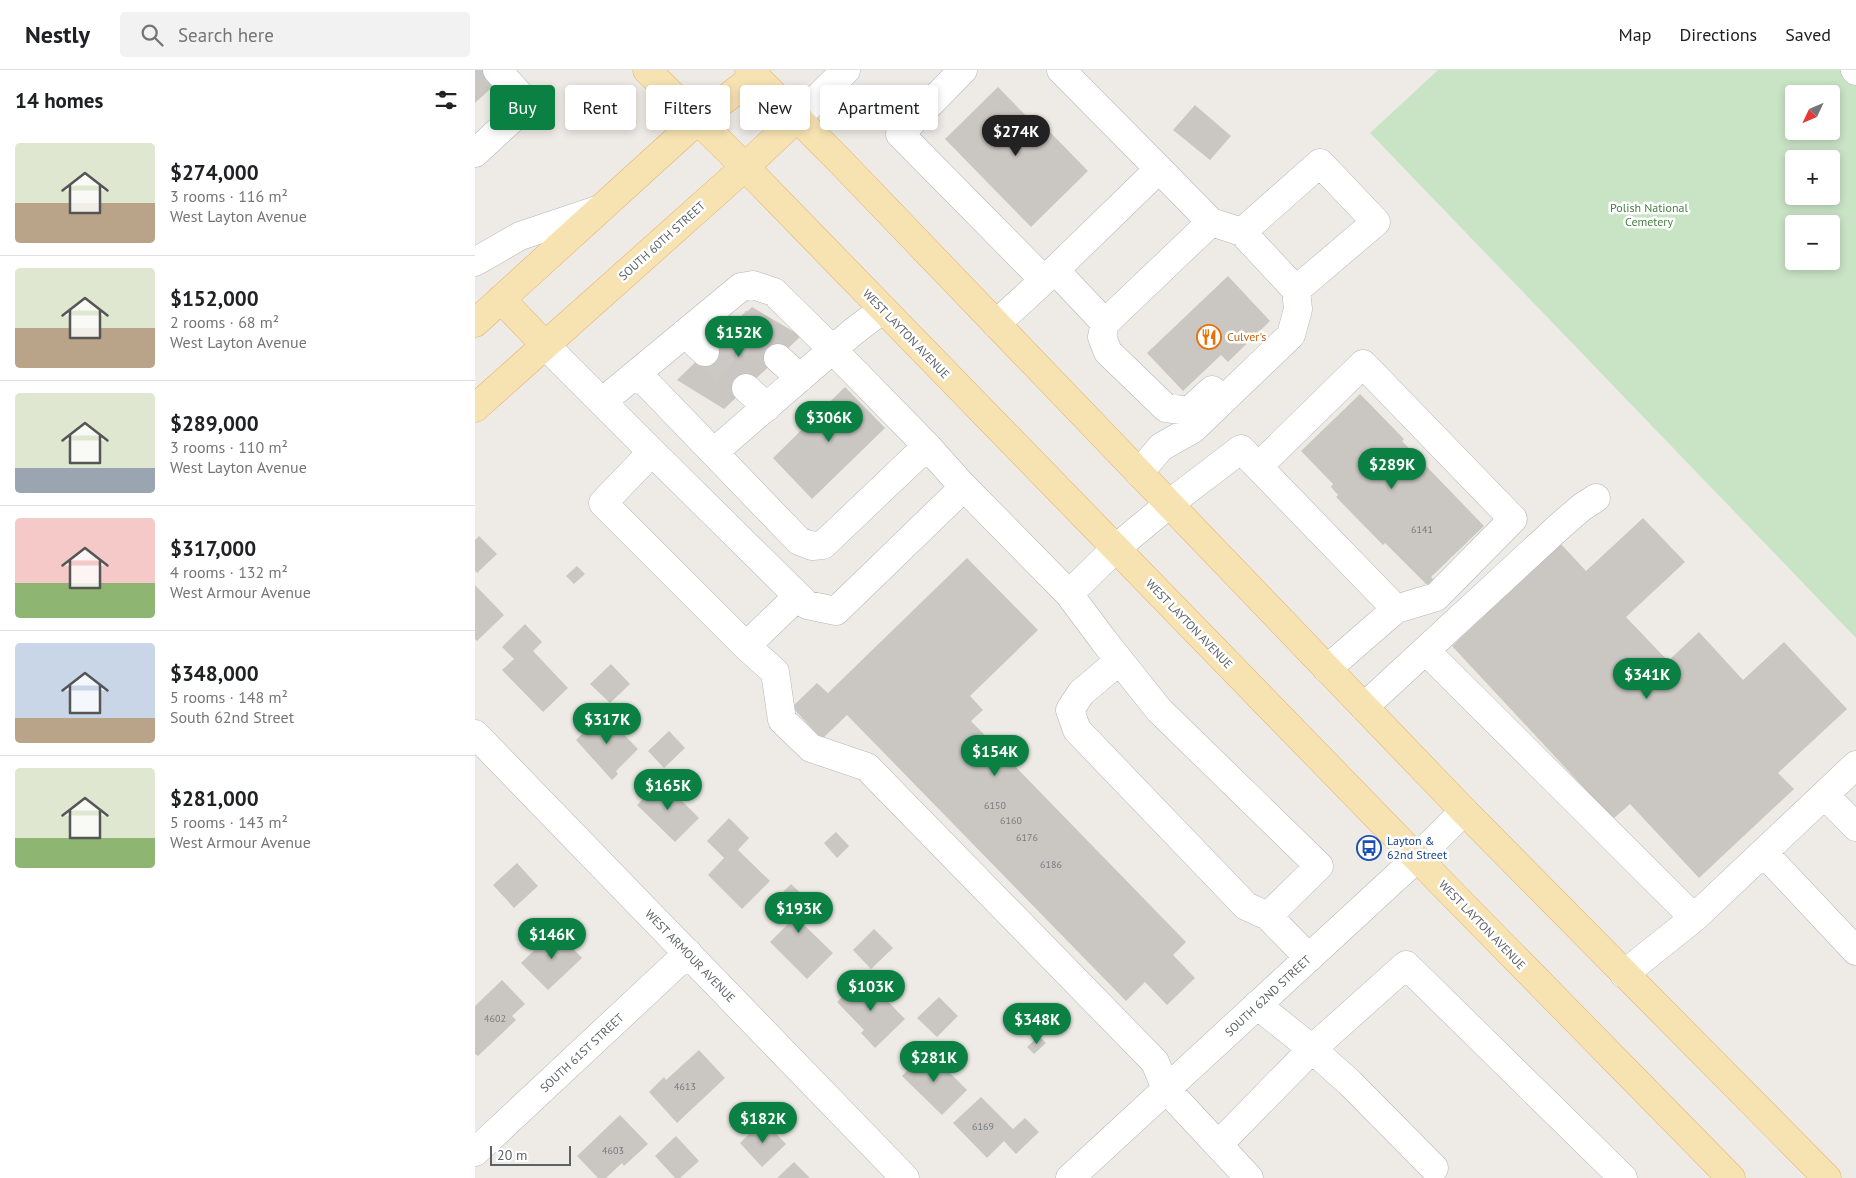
<!DOCTYPE html>
<meta charset="utf-8">
<style>
:root{--surface:#fff;--page:#f2f2f2;--text:#202124;--muted:#757577;--line:#e0e0e0;--accent:#0b8043}
body{margin:0;font-family:"PT Sans",sans-serif;background:var(--page);color:var(--text);height:100vh;display:flex;flex-direction:column;font-size:19px;white-space:nowrap}
*{box-sizing:border-box;margin:0}
p{font-size:16px;color:var(--muted)}
.icon{flex:none;width:28px;height:28px;fill:none;stroke:currentColor;stroke-width:2;stroke-linecap:round;stroke-linejoin:round}
.map{position:relative;flex:1;overflow:hidden}
.panel{display:flex;flex-direction:column;background:var(--surface);width:475px}
.panel>*{flex:none}
.guide{position:absolute;left:15px;top:15px;width:475px;height:45px;display:flex;gap:10px}
.needle{width:32px;rotate:226deg}
.buttons{position:absolute;left:1310px;top:15px;display:grid;gap:10px}
.buttons a{display:grid;place-items:center;width:55px;height:55px;border-radius:5px;background:var(--surface);box-shadow:0 2px 8px #0003;font-size:25px}
.scale{position:absolute;left:15px;bottom:12px;width:81px;box-sizing:border-box;padding-left:5px;border:2px solid #5d6265;border-top:0;font-size:14px;line-height:18px;white-space:nowrap;color:#5d6265;-webkit-text-stroke:4px #fff;paint-order:stroke}
.price{position:absolute;translate:-50% -42px;padding:0 11px;border-radius:18px;background:var(--accent);color:#fff;font-size:16px;line-height:32px;filter:drop-shadow(0 1px 2px #0008)}
.price::after{content:'';position:absolute;left:50%;top:30px;width:15px;height:11px;margin-left:-8px;background:inherit;clip-path:polygon(0 0,100% 0,50% 100%)}
.price.selected{background:#222;color:#fff}
ul{padding:0;list-style:none}
li{display:flex;align-items:center;gap:15px;height:125px;padding:0 15px}
li+li{border-top:1px solid var(--line)}
li span{display:grid;place-items:center;flex:none;width:140px;height:100px;border-radius:5px;color:#555}
li>.icon{margin-inline-start:auto}
span .icon{width:60px;height:60px;fill:#fffc;stroke-width:1}
li b{font-size:21px}
h2{display:flex;justify-content:space-between;align-items:center;height:60px;padding:0 15px;font-size:21px}
.tag{padding:0 18px;border-radius:5px;background:var(--surface);box-shadow:0 2px 8px #0003;font-size:18px;line-height:45px}
.tag.selected{background:var(--accent);color:#fff}
header{display:flex;align-items:center;gap:30px;box-sizing:border-box;height:70px;padding:0 25px;background:var(--surface);border-bottom:1px solid var(--line)}
header strong{font-size:24px}
nav{display:flex;gap:28px;margin-inline-start:auto;font-size:18px}
.search{width:350px;height:45px;background:var(--page);display:flex;align-items:center;gap:12px;box-sizing:border-box;padding:0 18px;border-radius:5px;color:var(--muted);font-size:19px}
main{display:flex;flex:1;min-height:0}
.map>svg:first-child{display:block}
.green{fill:#c9e3c5;fill-rule:evenodd}
.building{fill:#cac6c2}
.lines{fill:none;stroke-linecap:round;stroke-linejoin:round}
.minor-tunnel{stroke:#cac9c6;stroke-width:28;stroke-dasharray:28 14;stroke-linecap:butt}
.minor-casing{stroke:#b3b6b9;stroke-width:29}
.major-casing{stroke:#e3b26a;stroke-width:29}
.minor{stroke:#fff;stroke-width:28}
.major{stroke:#f7e3b2;stroke-width:28}
.labels{text-anchor:middle;stroke-width:5;stroke-linejoin:round;paint-order:stroke}
.number-label{font-size:10px;fill:#787b7c}
.park-label{font-size:12px;fill:#44823f;stroke:#fff}
.street-label{font-size:12px;fill:#5d6265;stroke:#fff}
.food-label{font-size:12px;fill:#c56008;stroke:#fff;text-anchor:start}
.transit-label{font-size:12px;fill:#164399;stroke:#fff;text-anchor:start}
</style>
<header>
<strong>Nestly</strong>
<div class="search"><svg class="icon" aria-label="search" viewBox="0 0 24 24"><circle cx="10" cy="10" r="6"/><path d="M15 15l6 6"/></svg>Search here</div>
<nav><a>Map</a><a>Directions</a><a>Saved</a></nav>
</header>
<main>
<section class="panel">
<h2>14 homes<svg class="icon" aria-label="filters" viewBox="0 0 24 24"><path d="M4 7h16M4 17h16"/><circle cx="9" cy="7" r="2"/><circle cx="15" cy="17" r="2"/></svg></h2>
<ul>
<li><span style="background:linear-gradient(#dfe7d0 60%,#b9a48a 0)"><svg class="icon" aria-label="home" viewBox="0 0 24 24"><path d="M3 11l9-7 9 7M6 9v11h12V9"/></svg></span><div><b>$274,000</b><p>3 rooms · 116 m²</p><p>West Layton Avenue</p></div></li>
<li><span style="background:linear-gradient(#dfe7d0 60%,#b9a48a 0)"><svg class="icon" aria-label="home" viewBox="0 0 24 24"><path d="M3 11l9-7 9 7M6 9v11h12V9"/></svg></span><div><b>$152,000</b><p>2 rooms · 68 m²</p><p>West Layton Avenue</p></div></li>
<li><span style="background:linear-gradient(#dfe7d0 75%,#9aa5b1 0)"><svg class="icon" aria-label="home" viewBox="0 0 24 24"><path d="M3 11l9-7 9 7M6 9v11h12V9"/></svg></span><div><b>$289,000</b><p>3 rooms · 110 m²</p><p>West Layton Avenue</p></div></li>
<li><span style="background:linear-gradient(#f6c9c9 65%,#8fb573 0)"><svg class="icon" aria-label="home" viewBox="0 0 24 24"><path d="M3 11l9-7 9 7M6 9v11h12V9"/></svg></span><div><b>$317,000</b><p>4 rooms · 132 m²</p><p>West Armour Avenue</p></div></li>
<li><span style="background:linear-gradient(#c9d6e8 75%,#b9a48a 0)"><svg class="icon" aria-label="home" viewBox="0 0 24 24"><path d="M3 11l9-7 9 7M6 9v11h12V9"/></svg></span><div><b>$348,000</b><p>5 rooms · 148 m²</p><p>South 62nd Street</p></div></li>
<li><span style="background:linear-gradient(#dfe7d0 70%,#8fb573 0)"><svg class="icon" aria-label="home" viewBox="0 0 24 24"><path d="M3 11l9-7 9 7M6 9v11h12V9"/></svg></span><div><b>$281,000</b><p>5 rooms · 143 m²</p><p>West Armour Avenue</p></div></li>
</ul>
</section>
<div class="map">
<svg width="1381" height="1108" viewBox="0 0 1381 1108">
<rect width="100%" height="100%" fill="#eeebe6"/>
<path class="green" d="M963,0H1381V568L895,63ZM1319,24H1356V61H1319ZM1319,89H1356V126H1319ZM1319,154H1356V191H1319Z"/>
<path class="building" d="M0,0H13L24,11L0,33Z
M523,17L565,60L569,56L613,101L556,157L470,69Z
M720,35L756,66L735,90L698,60Z
M753,206L795,251L753,292L746,285L708,321L672,283Z
M277,237L326,266L249,339L202,310Z
M370,317L410,358L337,429L298,388Z
M885,324L929,369L927,371L1009,456L956,507L961,512L954,517L910,473L908,475L861,427L863,425L856,417L858,414L826,381Z
M1168,448L1210,492L1151,547L1193,591L1224,562L1268,610L1309,572L1372,639L1303,703L1319,719L1224,808L1155,734L1138,749L977,576L1086,474L1111,501Z
M4,466L22,484L2,503L0,501V470Z
M492,488L563,560L495,626L508,640L496,651L711,872L698,885L720,908L692,935L670,912L651,931L372,645L347,669L317,637L342,613L353,623Z
M102,496L110,504L99,514L91,506Z
M0,515L29,545L2,571L0,569Z
M50,554L67,572L58,581L93,618L68,642L27,600L39,589L27,577Z
M136,594L155,614L135,633L115,614Z
M128,643L163,679L141,701L143,704L137,710L101,670Z
M194,661L210,678L189,698L173,681Z
M186,710L224,748L200,772L162,735Z
M254,748L274,768L263,780L295,811L267,839L233,805L249,788L232,771Z
M361,762L374,776L362,788L349,773Z
M42,793L63,816L39,838L18,815Z
M316,814L334,831L330,835L340,844L329,855L358,883L332,909L295,872L315,852L296,834Z
M399,859L418,878L396,899L378,880Z
M80,860L107,888L73,920L46,893Z
M388,906L430,949L400,978L386,963L389,960L362,932Z
M27,910L50,934L37,946L41,950L3,986L0,984V936Z
M464,927L483,946L462,967L442,948Z
M564,966L571,973L559,984L552,977Z
M224,980L250,1008L202,1053L174,1022L189,1007L191,1010Z
M452,980L492,1020L467,1045L427,1006Z
M506,1027L538,1059L550,1048L564,1062L541,1084L529,1071L512,1088L478,1053Z
M145,1045L173,1074L149,1096L147,1093L131,1108H123L102,1086Z
M288,1050L311,1074L287,1097L265,1073Z
M201,1066L224,1091L205,1108H200L180,1086Z
M319,1092L335,1108H302Z"/>
<g class="lines">
<path class="minor-tunnel" d="M262,251L303,288
M230,282L271,318"/>
<defs>
<path id="minor" d="M488,0L425,64L569,210
M586,0L684,99
M1380,0L1381,1
M323,47L371,0
M0,83L53,34L22,0
M0,192L45,166L125,139
M580,200L684,99L736,152
M630,253L627,267L633,282L691,338L714,341L737,320
M521,254L580,200L630,253L736,152L767,162L845,93L901,152L821,220
M210,263L230,282
M70,275L177,382L128,433L271,576L300,602L307,650L336,678L392,697L680,992L691,1019L774,1108
M303,288L325,308
M162,303L324,471L337,476L348,475L452,376
M271,318L292,337
M127,332L266,217L278,215L299,222L358,280L452,376L485,413L594,524L629,571L684,640L844,796L793,846L834,888
M177,382L332,535L361,541L489,417
M239,382L378,262L408,239
M784,396L888,294L1038,449L961,527L921,539
M664,403L686,377L718,359L816,265L823,239L821,220L767,162
M594,524L640,479L694,434L766,379L921,539L852,599
M271,576L323,526
M951,581L1219,848
M644,591L606,623L595,640L602,660L771,836L793,846
M889,637L1085,456L1107,437L1121,428
M0,664L430,1108
M1350,725L1381,757
M1289,783L1381,881
M1149,904L1219,848L1381,695
M743,1075L837,979L782,935
M0,1082L213,883
M959,1098L875,1013L837,979L931,895L1148,1108
M595,1108L942,788L989,741"/>
<path id="major" d="M172,0L270,97L942,788L1256,1108
M274,0L363,89L989,741L1352,1108
M26,229L70,275
M0,253L222,51L280,6
M0,338L270,97L323,47"/>
</defs>
<use href="#minor" class="minor-casing"/>
<use href="#major" class="major-casing"/>
<use href="#minor" class="minor"/>
<use href="#major" class="major"/>
</g>
<defs>
<symbol id="restaurant-ring" viewBox="-11 -11 22 22"><circle r="9.5" fill="#fff" stroke="#e8710a" stroke-width="1.5"/><path d="M-5-6h1v4h1v-4h1v4h1v-4h1v5L-1.5 .5V6h-2V.5L-5-1ZM5-6V6H3V1.5H1.5Q1.5-4 5-6Z" fill="#e8710a"/></symbol>
<symbol id="bus-ring" viewBox="-11 -11 22 22"><circle r="9.5" fill="#fff" stroke="#1a4fb4" stroke-width="1.5"/><path d="M-5-6H5V4H4V6H2V4H-2V6H-4V4H-5ZM-3.5-4V0h7V-4ZM-3.5 1.2v1.5H-2V1.2ZM2 1.2v1.5H3.5V1.2Z" fill="#1a4fb4"/></symbol>
</defs>
<g fill-rule="evenodd">
<use href="#restaurant-ring" x="720" y="253" width="28" height="28"/>
<use href="#bus-ring" x="880" y="764" width="28" height="28"/>
</g>
<g class="labels">
<g class="number-label">
<text x="947" y="463">6141</text>
<text x="520" y="739">6150</text>
<text x="536" y="754">6160</text>
<text x="552" y="771">6176</text>
<text x="576" y="798">6186</text>
<text x="20" y="952">4602</text>
<text x="210" y="1020">4613</text>
<text x="508" y="1060">6169</text>
<text x="138" y="1084">4603</text>
</g>
<g class="park-label">
<text x="1174" y="142">Polish National<tspan x="1174" dy="14">Cemetery</tspan></text>
</g>
<g class="street-label">
<text transform="translate(187 171) rotate(-42)" y="4">SOUTH 60TH STREET</text>
<text transform="translate(431 264) rotate(46)" y="4">WEST LAYTON AVENUE</text>
<text transform="translate(714 554) rotate(46)" y="4">WEST LAYTON AVENUE</text>
<text transform="translate(1007 855) rotate(46)" y="4">WEST LAYTON AVENUE</text>
<text transform="translate(215 886) rotate(46)" y="4">WEST ARMOUR AVENUE</text>
<text transform="translate(793 926) rotate(-43)" y="4">SOUTH 62ND STREET</text>
<text transform="translate(107 983) rotate(-43)" y="4">SOUTH 61ST STREET</text>
</g>
<g class="food-label">
<text x="752" y="271">Culver's</text>
</g>
<g class="transit-label">
<text x="912" y="775">Layton &amp;<tspan x="912" dy="14">62nd Street</tspan></text>
</g>
</g>
</svg>
<div class="buttons">
<a><svg class="needle" viewBox="-14 -14 28 28"><path d="M0-13l5 13h-10z" fill="#e53935"/><path d="M0 13l5-13h-10z" fill="#757577"/></svg></a>
<a>+</a>
<a>−</a>
</div>
<div class="scale">20 m</div>
<b class="price selected" style="left:541px;top:87px">$274K</b>
<b class="price" style="left:264px;top:288px">$152K</b>
<b class="price" style="left:354px;top:373px">$306K</b>
<b class="price" style="left:917px;top:420px">$289K</b>
<b class="price" style="left:1172px;top:630px">$341K</b>
<b class="price" style="left:132px;top:675px">$317K</b>
<b class="price" style="left:520px;top:707px">$154K</b>
<b class="price" style="left:193px;top:741px">$165K</b>
<b class="price" style="left:324px;top:864px">$193K</b>
<b class="price" style="left:77px;top:890px">$146K</b>
<b class="price" style="left:396px;top:942px">$103K</b>
<b class="price" style="left:562px;top:975px">$348K</b>
<b class="price" style="left:459px;top:1013px">$281K</b>
<b class="price" style="left:288px;top:1074px">$182K</b>
<div class="guide">
<a class="tag selected">Buy</a>
<a class="tag">Rent</a>
<a class="tag">Filters</a>
<a class="tag">New</a>
<a class="tag">Apartment</a>
</div>
</div>
</main>
